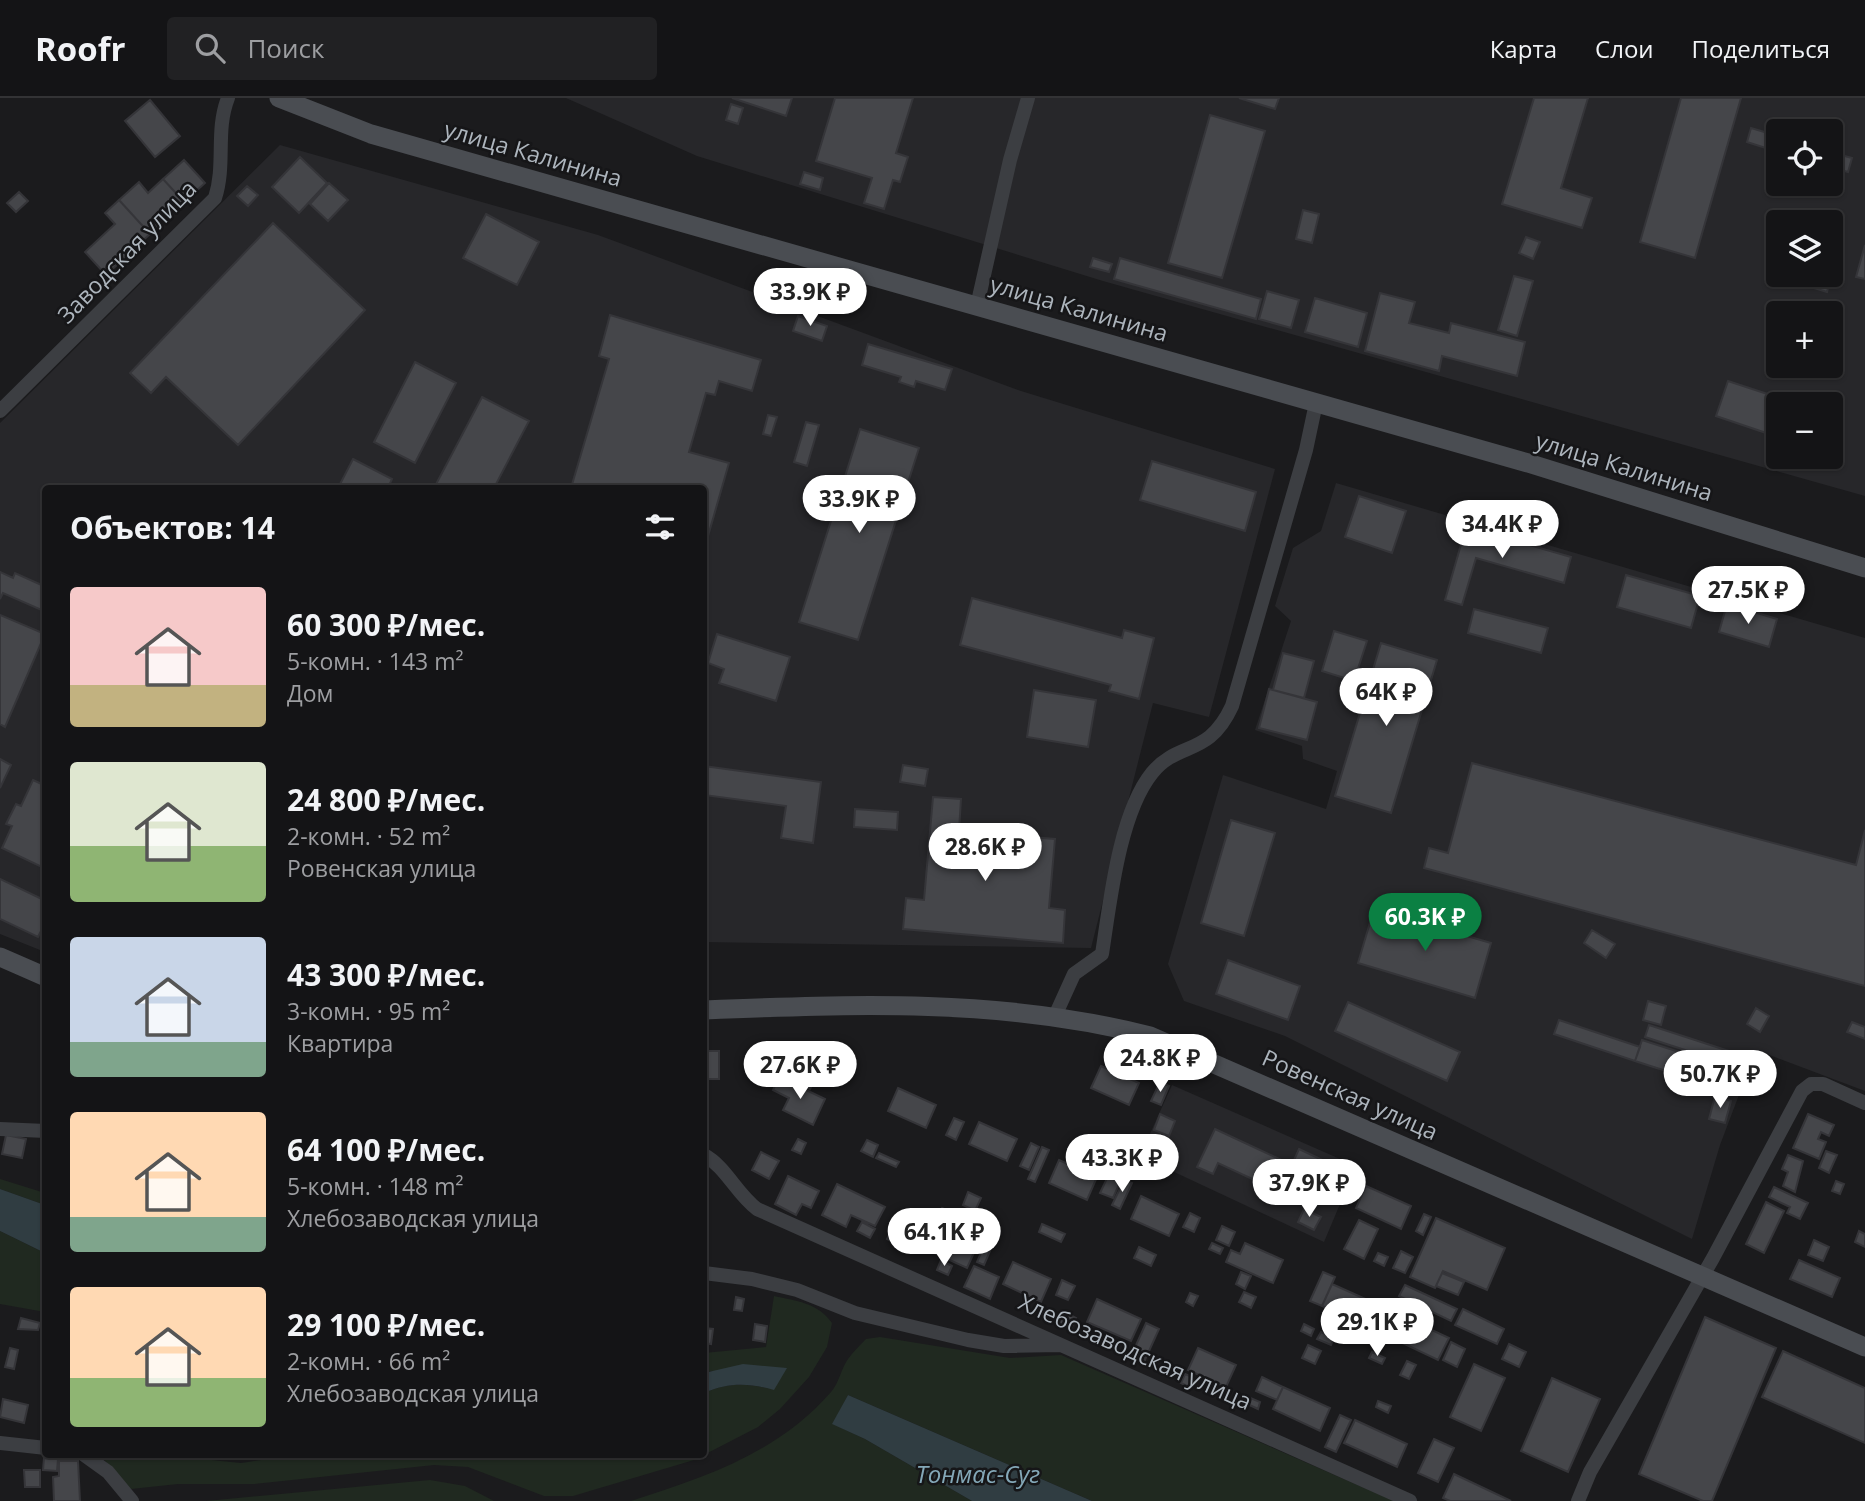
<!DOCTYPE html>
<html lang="ru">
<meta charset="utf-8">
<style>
:root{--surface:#141416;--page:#212123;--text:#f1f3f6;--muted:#9d9ea1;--line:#333335;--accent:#0b8043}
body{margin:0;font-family:"Open Sans",sans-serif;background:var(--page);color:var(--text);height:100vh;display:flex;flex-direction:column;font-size:26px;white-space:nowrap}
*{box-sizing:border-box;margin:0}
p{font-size:23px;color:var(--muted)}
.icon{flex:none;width:38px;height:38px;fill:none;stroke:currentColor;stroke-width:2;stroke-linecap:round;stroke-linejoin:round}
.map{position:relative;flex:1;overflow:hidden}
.drawer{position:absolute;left:42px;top:387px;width:665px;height:973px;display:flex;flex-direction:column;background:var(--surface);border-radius:7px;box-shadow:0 2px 5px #0004,0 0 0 2px var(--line)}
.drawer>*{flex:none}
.tools{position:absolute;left:1766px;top:21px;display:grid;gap:14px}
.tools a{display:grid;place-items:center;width:77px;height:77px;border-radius:7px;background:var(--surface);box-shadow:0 2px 5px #0004,0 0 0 2px var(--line);font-size:35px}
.price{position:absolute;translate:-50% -60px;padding:0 16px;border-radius:24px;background:#fff;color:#222;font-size:23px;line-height:46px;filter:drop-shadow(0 2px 4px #0008)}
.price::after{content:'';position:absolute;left:50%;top:42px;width:21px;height:16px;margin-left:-10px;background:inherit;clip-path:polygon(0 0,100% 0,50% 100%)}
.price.selected{background:var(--accent);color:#fff}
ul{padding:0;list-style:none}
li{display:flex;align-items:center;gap:21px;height:175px;padding:0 28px}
li span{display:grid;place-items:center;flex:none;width:196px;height:140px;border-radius:7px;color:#555}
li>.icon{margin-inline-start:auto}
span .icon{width:84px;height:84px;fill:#fffc;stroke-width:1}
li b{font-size:30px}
h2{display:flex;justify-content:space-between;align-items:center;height:84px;padding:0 28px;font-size:30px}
header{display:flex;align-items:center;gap:42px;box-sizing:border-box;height:98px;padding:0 35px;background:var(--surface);border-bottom:2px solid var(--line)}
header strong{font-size:33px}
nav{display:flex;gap:38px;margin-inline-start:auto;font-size:24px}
.search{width:490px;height:63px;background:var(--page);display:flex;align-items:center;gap:18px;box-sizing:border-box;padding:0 24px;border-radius:7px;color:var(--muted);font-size:26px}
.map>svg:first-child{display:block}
.built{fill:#27272a;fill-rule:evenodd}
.green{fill:#202920}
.water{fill:#303d42}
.building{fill:#45464a;stroke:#353539;stroke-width:2}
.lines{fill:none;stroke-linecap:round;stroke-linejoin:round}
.minor{stroke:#3c3e42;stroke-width:14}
.secondary{stroke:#4a4d52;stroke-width:19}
.labels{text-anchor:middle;stroke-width:5;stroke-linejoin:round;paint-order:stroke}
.street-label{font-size:23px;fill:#adb5bd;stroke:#161618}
.water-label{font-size:24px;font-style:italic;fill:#84a8b8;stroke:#161618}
</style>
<header>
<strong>Roofr</strong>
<div class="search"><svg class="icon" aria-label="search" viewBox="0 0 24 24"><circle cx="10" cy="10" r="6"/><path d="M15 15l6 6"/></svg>Поиск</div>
<nav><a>Карта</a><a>Слои</a><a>Поделиться</a></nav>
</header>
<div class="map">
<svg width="1865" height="1403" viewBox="0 0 1865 1403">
<rect width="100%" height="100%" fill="#1b1b1d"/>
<path class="built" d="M566,0H1865V398L1103,183L697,58ZM1778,33H1830V86H1778ZM1778,124H1830V177H1778ZM1778,215H1830V268H1778ZM1778,306H1830V359H1778Z
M280,47L598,137L1021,293L1275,371L1209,619L1153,605L1091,850L704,844V390H46L45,854L0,836V325Z
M1336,385L1865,540V993L1756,952L1720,1047L1692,1141L1285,938L1184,903L1168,866L1223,677L1326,711L1337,673L1303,661L1302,648L1255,632L1291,523L1275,508L1293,450L1321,433Z
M1172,987L1356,1068L1324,1144L1140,1058Z"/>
<path class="green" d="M0,1081L45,1095V1107L0,1091Z
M0,1133L45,1155V1214L0,1206Z
M774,1198C797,1203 818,1205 832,1225L827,1249L809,1279L780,1311L758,1329L694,1362L573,1398H544L468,1369L434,1367L253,1386H178L131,1391L99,1356H152L241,1365L302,1356H530C549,1363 562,1364 580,1356H704V1295C728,1284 749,1285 774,1292L711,1273L704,1275V1255L766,1249Z
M880,1239L1010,1260L1061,1257L1394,1403H1092L848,1297L833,1326L865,1341L972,1403H631C706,1379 778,1355 831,1294C839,1285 841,1271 848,1261C853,1254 860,1247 866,1241Z
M430,1382L465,1388L494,1403H206Z"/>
<path class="water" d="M0,1091L45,1107V1155L0,1133Z
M743,1266L787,1270L774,1292C749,1285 729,1284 704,1295V1275Z
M848,1297L1092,1403H972L865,1341L832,1326Z"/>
<path class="building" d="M732,0H792L786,18Z
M835,0H913L896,55L908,59L900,84L893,82L884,111L864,105L872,80L816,63Z
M1239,0H1279L1275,11Z
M1534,0H1588L1561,90L1592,100L1582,130L1502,106Z
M1681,0H1741L1695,160L1640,144Z
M150,2L180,38L155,59L125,23Z
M731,6L743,10L738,26L726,22Z
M1210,17L1265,33L1222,180L1168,165Z
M1751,30L1778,38V54L1747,44Z
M1830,54L1852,60L1848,74L1830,69Z
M300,59L327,85L299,115L272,89Z
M184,62L205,85L184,104L163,81Z
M804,74L823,80L820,92L800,86Z
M163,81L184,104L150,136L119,102L139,84L148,95Z
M329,85L348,102L328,123L310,106Z
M247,88L258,97L248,108L237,98Z
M19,94L28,103L16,114L7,105Z
M119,102L150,136L106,177L85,154L115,126L105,115Z
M1303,112L1319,116L1312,145L1296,141Z
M486,116L539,144L517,187L463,160Z
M273,125L365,212L238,347L166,279L151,295L130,275Z
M1526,139L1540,144L1533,161L1519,155Z
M1865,147V181L1856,179Z
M1093,160L1112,166L1109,174L1090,169Z
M1120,160L1261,201L1256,221L1114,181Z
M1818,177L1831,179L1827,194L1814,190Z
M1514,178L1533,183L1517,238L1498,232Z
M1267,193L1299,202L1291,230L1259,221Z
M1380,195L1415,204L1409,225L1449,235L1451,225L1525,244L1517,278L1442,258L1439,273L1365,253Z
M1315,200L1367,215L1358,249L1305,234Z
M610,217L761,262L752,293L719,283L715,297L706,295L689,354L729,365L704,452V390H571L609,261L599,258Z
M798,218L827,228L822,243L793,233Z
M868,246L952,271L945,292L916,283L914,289L899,284L901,279L862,267Z
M415,264L456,285L415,365L374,344Z
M1728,283L1798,306H1778V339L1716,318Z
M482,299L529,323L494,390H434Z
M768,317L777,319L771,338L763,336Z
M806,324L819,327L807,368L794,364Z
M860,331L919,350L858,542L799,524Z
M353,361L392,381L388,390H338Z
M1152,363L1256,394L1245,433L1140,402Z
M1359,398L1406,413L1392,455L1345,439Z
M1466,429L1571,459L1564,485L1476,460L1462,507L1445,502Z
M0,474L13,480L15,475L46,489V514L3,495L0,501Z
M1626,477L1700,498L1691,530L1617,509Z
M972,500L1122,540L1124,532L1154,540L1139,601L1109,593L1111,587L960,547Z
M1727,506L1777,521L1769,549L1719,534Z
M1474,511L1548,530L1541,555L1468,535Z
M0,517L45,536L5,629L0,626Z
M1334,533L1367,543L1354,583L1322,573Z
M717,536L790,559L776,603L719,585L724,571L708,565Z
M1381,545L1437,562L1391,715L1335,698Z
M1283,555L1314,563L1304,600L1273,592Z
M1269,591L1317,604L1307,642L1259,630Z
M1034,592L1096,602L1088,649L1027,639Z
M0,661L11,667L0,690Z
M1472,665L1856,767L1865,732V888L1424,770L1429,750L1448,755Z
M903,667L928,671L925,688L900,684Z
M704,668L821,684L813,745L781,740L786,708L704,697Z
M33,682L46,688V771L2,750L12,728L6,726L16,706L21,708Z
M933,699L961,701L959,733L1055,741L1049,810L1065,812L1063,845L903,831L906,800L924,802Z
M855,711L898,714L897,732L854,729Z
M1231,722L1275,735L1244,838L1201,825Z
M0,781L46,803V823L38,839L0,821Z
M1374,811L1491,845L1475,900L1358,865Z
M1592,832L1615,846L1606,860L1584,845Z
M1228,862L1300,888L1288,922L1216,896Z
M1648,903L1666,908L1661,927L1643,922Z
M1348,904L1460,954L1447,983L1335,933Z
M1756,910L1769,918L1760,934L1747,926Z
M1559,922L1640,949L1635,963L1554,936Z
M1852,924L1865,929V941L1847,934Z
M1649,927L1741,957L1737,969L1645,939Z
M1642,942L1738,973L1731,994L1635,963Z
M704,953H719V981H704Z
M809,956L824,963L810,991L796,983Z
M1101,968L1139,985L1129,1007L1091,990Z
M779,979L825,1001L813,1027L783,1012L789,1000L773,992Z
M1160,984L1169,988L1161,1007L1151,1003Z
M898,990L936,1007L926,1030L888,1013Z
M1715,998L1731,1003L1725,1025L1709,1021Z
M1160,1016L1175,1023L1169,1038L1154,1032Z
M1808,1016L1834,1027L1829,1038L1821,1034L1818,1041L1826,1044L1819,1061L1793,1050Z
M954,1020L964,1024L956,1042L946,1037Z
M979,1024L1017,1041L1007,1063L969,1046Z
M1215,1031L1288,1065L1271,1102L1256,1095L1261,1085L1218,1065L1213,1076L1197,1069Z
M6,1037L26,1041L22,1060L2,1056Z
M798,1041L806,1045L801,1056L792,1052Z
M867,1042L878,1047L873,1059L861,1053Z
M1031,1045L1039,1049L1029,1072L1020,1068Z
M1042,1049L1049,1052L1035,1084L1028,1081Z
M1299,1051L1350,1075L1339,1096L1289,1073Z
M1826,1053L1837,1057L1829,1075L1819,1070Z
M761,1054L779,1063L769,1081L752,1072Z
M879,1055L899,1064L896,1069L876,1060Z
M1788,1057L1803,1063L1795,1094L1783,1088L1788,1074L1782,1071Z
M1059,1062L1097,1079L1087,1102L1049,1085Z
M1109,1076L1121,1082L1113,1100L1100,1095Z
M788,1078L819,1093L811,1110L802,1106L796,1117L775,1106Z
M1124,1082L1132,1085L1120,1111L1112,1107Z
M1836,1083L1844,1086L1840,1096L1832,1093Z
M837,1086L885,1109L875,1128L851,1117L846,1129L822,1117Z
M1366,1088L1411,1108L1401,1131L1356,1110Z
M1774,1089L1808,1105L1800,1121L1787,1115L1790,1109L1769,1099Z
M968,1094L981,1100L975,1113L963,1107Z
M1141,1098L1179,1116L1169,1138L1131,1121Z
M1766,1104L1784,1113L1764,1155L1746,1146Z
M942,1110L955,1116L952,1124L939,1118Z
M1304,1111L1321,1119L1314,1132L1298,1124Z
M1190,1115L1200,1120L1194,1134L1183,1129Z
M1424,1116L1431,1119L1423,1137L1416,1133Z
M897,1119L915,1128L905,1150L887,1141Z
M1436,1120L1505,1150L1487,1192L1443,1173L1435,1190L1410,1179Z
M1359,1122L1378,1131L1364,1161L1344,1151Z
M862,1124L875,1131L870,1140L857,1133Z
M1042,1126L1065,1136L1061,1144L1039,1134Z
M931,1127L977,1148L967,1170L921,1149Z
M1222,1128L1235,1134L1229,1148L1216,1142Z
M1859,1133L1865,1136V1149L1855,1144Z
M1814,1142L1829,1149L1823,1163L1808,1157Z
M1212,1145L1223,1150L1220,1156L1209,1151Z
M1245,1145L1283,1162L1273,1185L1226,1164L1231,1152L1240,1156Z
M1139,1149L1156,1157L1151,1168L1134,1160Z
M983,1150L990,1153L984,1167L977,1164Z
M1401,1153L1413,1159L1405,1175L1393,1170Z
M1378,1155L1388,1159L1384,1168L1374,1163Z
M941,1162L952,1168L948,1177L937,1172Z
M1799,1162L1840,1180L1832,1199L1790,1181Z
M1013,1164L1051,1181L1041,1204L1003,1186Z
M974,1168L999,1179L990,1201L964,1189Z
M1241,1174L1251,1178L1245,1191L1236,1186Z
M1323,1174L1335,1179L1322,1208L1310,1203Z
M1442,1175L1464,1184L1458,1197L1436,1188Z
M1062,1182L1075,1188L1068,1202L1056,1197Z
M1332,1186L1370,1203L1360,1225L1322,1208Z
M1405,1187L1457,1211L1451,1223L1399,1198Z
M1244,1194L1256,1199L1251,1210L1239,1204Z
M1190,1195L1198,1198L1193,1208L1186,1204Z
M736,1199L744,1201L742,1213L734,1212Z
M1097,1201L1141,1221L1131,1243L1087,1224Z
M1381,1205L1398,1213L1388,1235L1371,1227Z
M1463,1211L1504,1231L1497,1246L1455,1227Z
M1064,1214L1076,1220L1071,1231L1059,1226Z
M1404,1219L1449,1240L1438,1262L1394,1241Z
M1705,1219L1776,1250L1712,1403H1703L1639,1376Z
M21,1220L40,1225L38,1232L18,1231Z
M1146,1225L1159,1231L1145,1262L1132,1256Z
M755,1226L767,1228L765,1244L753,1242Z
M1304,1226L1314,1231L1311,1238L1301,1233Z
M704,1230L713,1231L711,1246L704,1245Z
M1321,1234L1334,1240L1331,1247L1317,1241Z
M1451,1244L1465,1251L1457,1269L1443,1262Z
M1509,1246L1526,1254L1519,1269L1502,1261Z
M1308,1247L1321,1253L1315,1266L1302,1260Z
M10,1250L18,1252L14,1271L5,1269Z
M1198,1250L1236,1267L1226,1289L1188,1272Z
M1783,1253L1865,1290V1345L1762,1299Z
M1372,1254L1385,1260L1382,1266L1369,1260Z
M1407,1263L1416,1267L1409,1281L1400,1277Z
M1474,1266L1505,1280L1481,1333L1450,1319Z
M1185,1276L1195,1280L1191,1290L1181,1285Z
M1262,1279L1283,1289L1277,1302L1256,1293Z
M1552,1280L1600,1301L1568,1374L1521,1353Z
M1283,1289L1330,1310L1320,1333L1273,1311Z
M1248,1299L1260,1304L1258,1311L1245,1305Z
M3,1301L28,1307L24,1325L0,1319Z
M1378,1303L1391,1308L1388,1315L1376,1309Z
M1340,1317L1351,1322L1336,1354L1325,1349Z
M1355,1322L1407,1346L1397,1369L1344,1345Z
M1434,1341L1454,1350L1438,1384L1418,1375Z
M44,1360L58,1361L57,1373L43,1372Z
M59,1363H78L80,1403H54L53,1379L59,1378Z
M24,1372H40V1389H25Z
M1454,1376L1511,1403H1450L1443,1400Z"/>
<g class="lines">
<path class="minor" d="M977,208L1010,62L1028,0
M0,313L215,100C226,66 215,33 228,0
M1055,918L1074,876L1102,856C1110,805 1119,716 1152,675C1179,642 1208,660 1232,608L1306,352L1316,305
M0,1031L46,1033
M704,1057C726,1069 736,1095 757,1111L1410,1403
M704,1175L752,1181L797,1192L855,1215L968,1242L1004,1248L1061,1247
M0,1345L46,1350
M83,1356L108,1374L132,1403
M1578,1403L1590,1374L1713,1160L1802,993L1811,986H1823L1865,1005"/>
<path class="secondary" d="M279,0L371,36L1528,365L1865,470
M0,859L46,879
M704,912C854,906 1003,900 1150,938L1865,1249"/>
</g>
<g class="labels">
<g class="street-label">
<text transform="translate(533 56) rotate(16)" y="8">улица Калинина</text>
<text transform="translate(127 154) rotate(-46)" y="8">Заводская улица</text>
<text transform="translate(1079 211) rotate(16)" y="8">улица Калинина</text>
<text transform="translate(1624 369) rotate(17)" y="8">улица Калинина</text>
<text transform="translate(1350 997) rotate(24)" y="8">Ровенская улица</text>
<text transform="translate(1135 1254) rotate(24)" y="8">Хлебозаводская улица</text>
</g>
<g class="water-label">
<text x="978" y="1385">Тонмас-Суг</text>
</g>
</g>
</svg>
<div class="tools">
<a><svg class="icon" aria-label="locate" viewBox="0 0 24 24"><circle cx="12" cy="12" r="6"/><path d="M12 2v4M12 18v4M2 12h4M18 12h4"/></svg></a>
<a><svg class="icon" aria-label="layers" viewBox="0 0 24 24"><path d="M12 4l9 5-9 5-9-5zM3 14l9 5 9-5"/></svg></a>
<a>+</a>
<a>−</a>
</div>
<b class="price" style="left:810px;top:230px">33.9K ₽</b>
<b class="price" style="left:859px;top:437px">33.9K ₽</b>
<b class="price" style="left:1502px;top:462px">34.4K ₽</b>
<b class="price" style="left:1748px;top:528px">27.5K ₽</b>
<b class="price" style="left:1386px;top:630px">64K ₽</b>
<b class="price" style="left:985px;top:785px">28.6K ₽</b>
<b class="price selected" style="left:1425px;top:855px">60.3K ₽</b>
<b class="price" style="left:1160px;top:996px">24.8K ₽</b>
<b class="price" style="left:800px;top:1003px">27.6K ₽</b>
<b class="price" style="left:1720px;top:1012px">50.7K ₽</b>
<b class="price" style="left:1122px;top:1096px">43.3K ₽</b>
<b class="price" style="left:1309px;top:1121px">37.9K ₽</b>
<b class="price" style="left:944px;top:1170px">64.1K ₽</b>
<b class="price" style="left:1377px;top:1260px">29.1K ₽</b>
<section class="drawer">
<h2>Объектов: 14<svg class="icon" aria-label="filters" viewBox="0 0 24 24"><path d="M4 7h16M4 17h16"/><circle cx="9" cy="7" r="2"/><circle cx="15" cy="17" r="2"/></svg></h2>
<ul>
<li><span style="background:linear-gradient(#f6c9c9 70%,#c2b280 0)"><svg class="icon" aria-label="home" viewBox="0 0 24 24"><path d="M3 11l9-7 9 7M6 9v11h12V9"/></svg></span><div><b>60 300 ₽/мес.</b><p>5-комн. · 143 m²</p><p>Дом</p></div></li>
<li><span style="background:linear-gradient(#dfe7d0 60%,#8fb573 0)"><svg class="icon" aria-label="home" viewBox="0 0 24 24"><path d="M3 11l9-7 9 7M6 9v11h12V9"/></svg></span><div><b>24 800 ₽/мес.</b><p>2-комн. · 52 m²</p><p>Ровенская улица</p></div></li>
<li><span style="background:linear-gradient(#c9d6e8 75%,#7fa58c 0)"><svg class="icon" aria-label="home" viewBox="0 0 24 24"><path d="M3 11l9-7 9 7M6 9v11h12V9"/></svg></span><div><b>43 300 ₽/мес.</b><p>3-комн. · 95 m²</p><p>Квартира</p></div></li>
<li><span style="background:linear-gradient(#ffd9b3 75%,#7fa58c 0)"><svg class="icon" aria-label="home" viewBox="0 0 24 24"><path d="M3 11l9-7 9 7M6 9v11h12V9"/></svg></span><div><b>64 100 ₽/мес.</b><p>5-комн. · 148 m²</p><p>Хлебозаводская улица</p></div></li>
<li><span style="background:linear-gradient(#ffd9b3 65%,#8fb573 0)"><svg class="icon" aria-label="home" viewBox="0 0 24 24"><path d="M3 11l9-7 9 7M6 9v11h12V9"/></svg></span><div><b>29 100 ₽/мес.</b><p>2-комн. · 66 m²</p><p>Хлебозаводская улица</p></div></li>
</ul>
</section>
</div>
